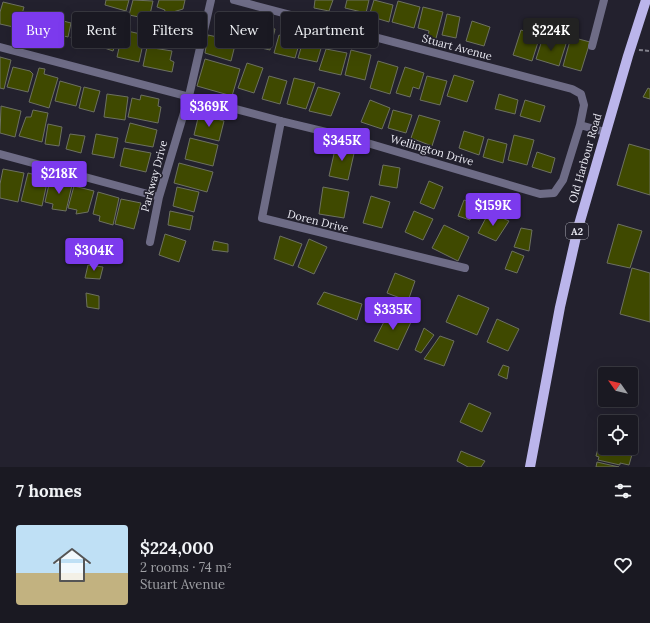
<!DOCTYPE html>
<meta charset="utf-8">
<style>
:root{--surface:#1a1922;--page:#23222a;--text:#f1f3f6;--muted:#9fa0a5;--line:#383840;--accent:#7c3aed}
body{margin:0;font-family:Lora,serif;background:var(--page);color:var(--text);height:100vh;display:flex;flex-direction:column;font-size:15px;white-space:nowrap}
*{box-sizing:border-box;margin:0}
p{font-size:13px;color:var(--muted)}
.icon{flex:none;width:22px;height:22px;fill:none;stroke:currentColor;stroke-width:2;stroke-linecap:round;stroke-linejoin:round}
.map{position:relative;height:467px;overflow:hidden}
.drawer{display:flex;flex-direction:column;background:var(--surface);flex:1}
.drawer>*{flex:none}
.top-card{position:absolute;left:12px;top:12px;width:400px;height:36px;display:flex;gap:8px}
.needle{width:26px;rotate:304deg}
.fabs{position:absolute;left:598px;top:367px;display:grid;gap:8px}
.fabs a{display:grid;place-items:center;width:40px;height:40px;border-radius:4px;background:var(--surface);box-shadow:0 4px 16px #0002,0 0 0 1px var(--line);font-size:20px}
.price{position:absolute;translate:-50% -34px;padding:0 9px;border-radius:4px;background:var(--accent);color:#fff;font-size:13px;line-height:26px;filter:drop-shadow(0 1px 2px #0008)}
.price::after{content:'';position:absolute;left:50%;top:24px;width:12px;height:9px;margin-left:-6px;background:inherit;clip-path:polygon(0 0,100% 0,50% 100%)}
.price.selected{background:#222;color:#fff}
ul{padding:0;list-style:none}
li{display:flex;align-items:center;gap:12px;height:100px;padding:0 16px}
li+li{border-top:1px solid var(--line)}
li span{display:grid;place-items:center;flex:none;width:112px;height:80px;border-radius:4px;color:#555}
li>.icon{margin-inline-start:auto}
span .icon{width:48px;height:48px;fill:#fffc;stroke-width:1}
li b{font-size:17px}
h2{display:flex;justify-content:space-between;align-items:center;height:48px;padding:0 16px;font-size:17px}
.pill{padding:0 14px;border-radius:4px;background:var(--surface);box-shadow:0 4px 16px #0002,0 0 0 1px var(--line);font-size:14px;line-height:36px}
.pill.selected{background:var(--accent);color:#fff}
.map>svg:first-child{display:block}
.building{fill:#3f4900;stroke:#6d7161}
.lines{fill:none;stroke-linecap:round;stroke-linejoin:round}
.path{stroke:#81808b;stroke-width:2;stroke-dasharray:4 2;stroke-linecap:butt}
.minor{stroke:#6e6c86;stroke-width:8}
.primary{stroke:#bbb5eb;stroke-width:10}
.labels{text-anchor:middle;stroke-width:3.5;stroke-linejoin:round;paint-order:stroke}
.shield{fill:#23212e;stroke:#aeaeb8;stroke-width:1}
.shield-label{font-size:10px;font-weight:bold;fill:#eaeaf3}
.street-label{font-size:11px;fill:#eaeaf3;stroke:#23212e}
</style>
<div class="map">
<svg width="650" height="467" viewBox="0 0 650 467">
<rect width="100%" height="100%" fill="#23212e"/>
<path class="building" d="M106,0H129L126,11L105,5Z
M133,0L153,1L149,19L129,15Z
M159,0H185L183,9L173,12L172,18L163,16L165,10L157,7Z
M315,0H333L329,11L314,8Z
M347,0H369L366,13L345,8Z
M374,0L393,5L389,22L369,16Z
M398,1L420,7L414,28L392,22Z
M3,2L24,7L18,28L0,24V12Z
M423,7L443,12L435,42L427,40L429,31L418,28Z
M26,12L47,17L42,37L21,32Z
M228,12L248,17L241,38L222,33Z
M447,14L460,17L456,38L442,35Z
M52,18L71,23L68,37L48,32Z
M152,18L185,25L180,47L157,42L158,34L149,32Z
M76,20L97,25L92,43L71,38Z
M472,21L490,27L484,46L466,41Z
M253,24L275,29L270,50L248,45Z
M100,30L118,36L113,51L96,45Z
M123,30L145,35L139,62L117,57Z
M521,30L540,36L532,61L513,55Z
M208,35L236,41L231,61L205,53Z
M279,35L300,41L295,58L274,53Z
M543,37L566,44L559,66L536,59Z
M571,37L590,42L581,71L563,66Z
M303,41L322,45L317,62L298,58Z
M147,47L172,51L170,60L174,62L172,72L143,66Z
M326,49L347,53L341,75L319,70Z
M351,50L371,55L365,80L345,75Z
M0,57L11,60L4,89L0,88Z
M205,59L240,69L232,96L197,86Z
M378,61L398,67L390,94L370,88Z
M247,63L263,68L254,93L238,88Z
M13,67L30,71L33,74L28,92L7,87Z
M405,67L424,73L419,89L413,87L410,97L396,93Z
M39,68L45,69L44,74L58,78L49,108L29,102Z
M454,75L474,81L467,102L447,96Z
M269,76L287,81L280,104L262,99Z
M427,76L447,81L440,105L420,100Z
M294,78L315,83L306,109L287,104Z
M60,81L81,87L76,106L55,101Z
M84,87L100,91L94,112L79,108Z
M318,87L340,93L331,116L309,111Z
M648,88L650,89V99L643,97Z
M107,94L128,97L125,120L104,117Z
M499,94L518,100L515,114L495,109Z
M141,95L159,99L158,106L161,107L158,123L128,117L132,98L140,100Z
M370,100L390,108L382,129L361,122Z
M525,100L545,106L540,122L520,116Z
M1,106L21,111L15,137L0,133Z
M33,110L48,113L42,142L19,136L26,117H31Z
M393,110L412,115L406,133L388,128Z
M199,114L224,121L219,141L194,135Z
M419,115L440,121L432,146L411,138Z
M130,123L157,130L153,147L125,142Z
M48,124L62,127L59,146L45,144Z
M464,131L484,137L479,155L459,148Z
M70,134L85,136L81,153L66,149Z
M96,134L118,138L114,158L92,154Z
M514,135L534,140L527,165L508,160Z
M190,138L218,145L213,166L185,159Z
M488,139L507,144L503,163L483,157Z
M629,144L650,150V195L617,185Z
M336,145L355,149L348,180L329,176Z
M124,148L151,153L146,172L120,166Z
M537,152L555,158L551,173L532,167Z
M179,163L213,172L207,192L174,183Z
M383,165L400,168L397,188L379,185Z
M3,169L24,173L18,202L0,198V184Z
M28,173L48,178L42,206L21,201Z
M50,180L72,185L66,211L52,209L53,204L45,202Z
M429,181L443,187L434,209L420,203Z
M74,186L94,191L88,212L76,214L77,210L68,208Z
M177,187L199,192L194,212L173,206Z
M323,187L349,192L344,218L319,214Z
M98,192L119,198L113,225L99,221L100,216L93,214Z
M371,196L390,202L382,228L363,223Z
M121,199L141,203L134,229L115,224Z
M464,200L476,204L470,220L458,216Z
M170,211L193,216L190,230L168,225Z
M414,211L433,219L423,240L405,232Z
M489,212L509,221L496,241L478,233Z
M618,224L642,231L630,268L607,263Z
M444,225L469,237L458,261L432,248Z
M521,228L532,230L529,251L514,247Z
M165,234L186,241L179,262L159,255Z
M280,236L302,244L293,266L274,259Z
M309,239L327,247L314,274L298,267Z
M214,241L228,244V252L212,250Z
M512,251L524,256L517,273L505,269Z
M88,265L103,267L100,279L85,278Z
M632,268L650,273V322L620,314Z
M395,273L415,281L408,301L387,293Z
M324,292L362,304L357,320L317,304Z
M86,293L99,296V309L87,307Z
M458,295L489,308L477,335L446,322Z
M389,312L411,322L398,350L374,341Z
M497,319L519,329L508,351L487,342Z
M424,328L434,335L421,353L415,350Z
M440,336L454,341L444,366L424,359Z
M503,365L509,367L507,379L498,375Z
M469,403L491,413L482,432L460,422Z
M605,431V448H631V443L635,444L629,465L620,463V465L598,460L599,457L596,456L599,445L601,446Z
M461,451L485,461L481,467H468L457,461Z
M597,462L619,467H596Z"/>
<g class="lines">
<path class="path" d="M639,50L650,51"/>
<path class="minor" d="M592,46L604,0
M0,47L281,121L347,137L540,194L554,193L563,180L580,125L584,105L581,94L572,89L234,0
M281,121L262,218L465,268
M580,125L605,132
M0,154L159,197
M150,242L159,197L189,96L211,0"/>
<path class="primary" d="M530,467L560,307L578,228L628,56L646,0"/>
</g>
<g class="labels">
<rect class="shield" x="566" y="223" width="22" height="16" rx="3"/>
<g class="shield-label">
<text x="577" y="235">A2</text>
</g>
<g class="street-label">
<text transform="translate(457 47) rotate(15)" y="4">Stuart Avenue</text>
<text transform="translate(432 150) rotate(16)" y="4">Wellington Drive</text>
<text transform="translate(585 158) rotate(-74)" y="4">Old Harbour Road</text>
<text transform="translate(154 176) rotate(-75)" y="4">Parkway Drive</text>
<text transform="translate(318 221) rotate(14)" y="4">Doren Drive</text>
</g>
</g>
</svg>
<div class="fabs">
<a><svg class="needle" viewBox="-14 -14 28 28"><path d="M0-13l5 13h-10z" fill="#e53935"/><path d="M0 13l5-13h-10z" fill="#9fa0a5"/></svg></a>
<a><svg class="icon" aria-label="locate" viewBox="0 0 24 24"><circle cx="12" cy="12" r="6"/><path d="M12 2v4M12 18v4M2 12h4M18 12h4"/></svg></a>
</div>
<b class="price selected" style="left:551px;top:52px">$224K</b>
<b class="price" style="left:209px;top:128px">$369K</b>
<b class="price" style="left:342px;top:162px">$345K</b>
<b class="price" style="left:59px;top:195px">$218K</b>
<b class="price" style="left:493px;top:227px">$159K</b>
<b class="price" style="left:94px;top:272px">$304K</b>
<b class="price" style="left:393px;top:331px">$335K</b>
<div class="top-card">
<a class="pill selected">Buy</a>
<a class="pill">Rent</a>
<a class="pill">Filters</a>
<a class="pill">New</a>
<a class="pill">Apartment</a>
</div>
</div>
<section class="drawer">
<h2>7 homes<svg class="icon" aria-label="filters" viewBox="0 0 24 24"><path d="M4 7h16M4 17h16"/><circle cx="9" cy="7" r="2"/><circle cx="15" cy="17" r="2"/></svg></h2>
<ul>
<li><span style="background:linear-gradient(#bfe0f5 60%,#c2b280 0)"><svg class="icon" aria-label="home" viewBox="0 0 24 24"><path d="M3 11l9-7 9 7M6 9v11h12V9"/></svg></span><div><b>$224,000</b><p>2 rooms · 74 m²</p><p>Stuart Avenue</p></div><svg class="icon" aria-label="heart" viewBox="0 0 24 24"><path d="M12 20l-8-8c-3-5 5-10 8-4 3-6 11-1 8 4z"/></svg></li>
</ul>
</section>
